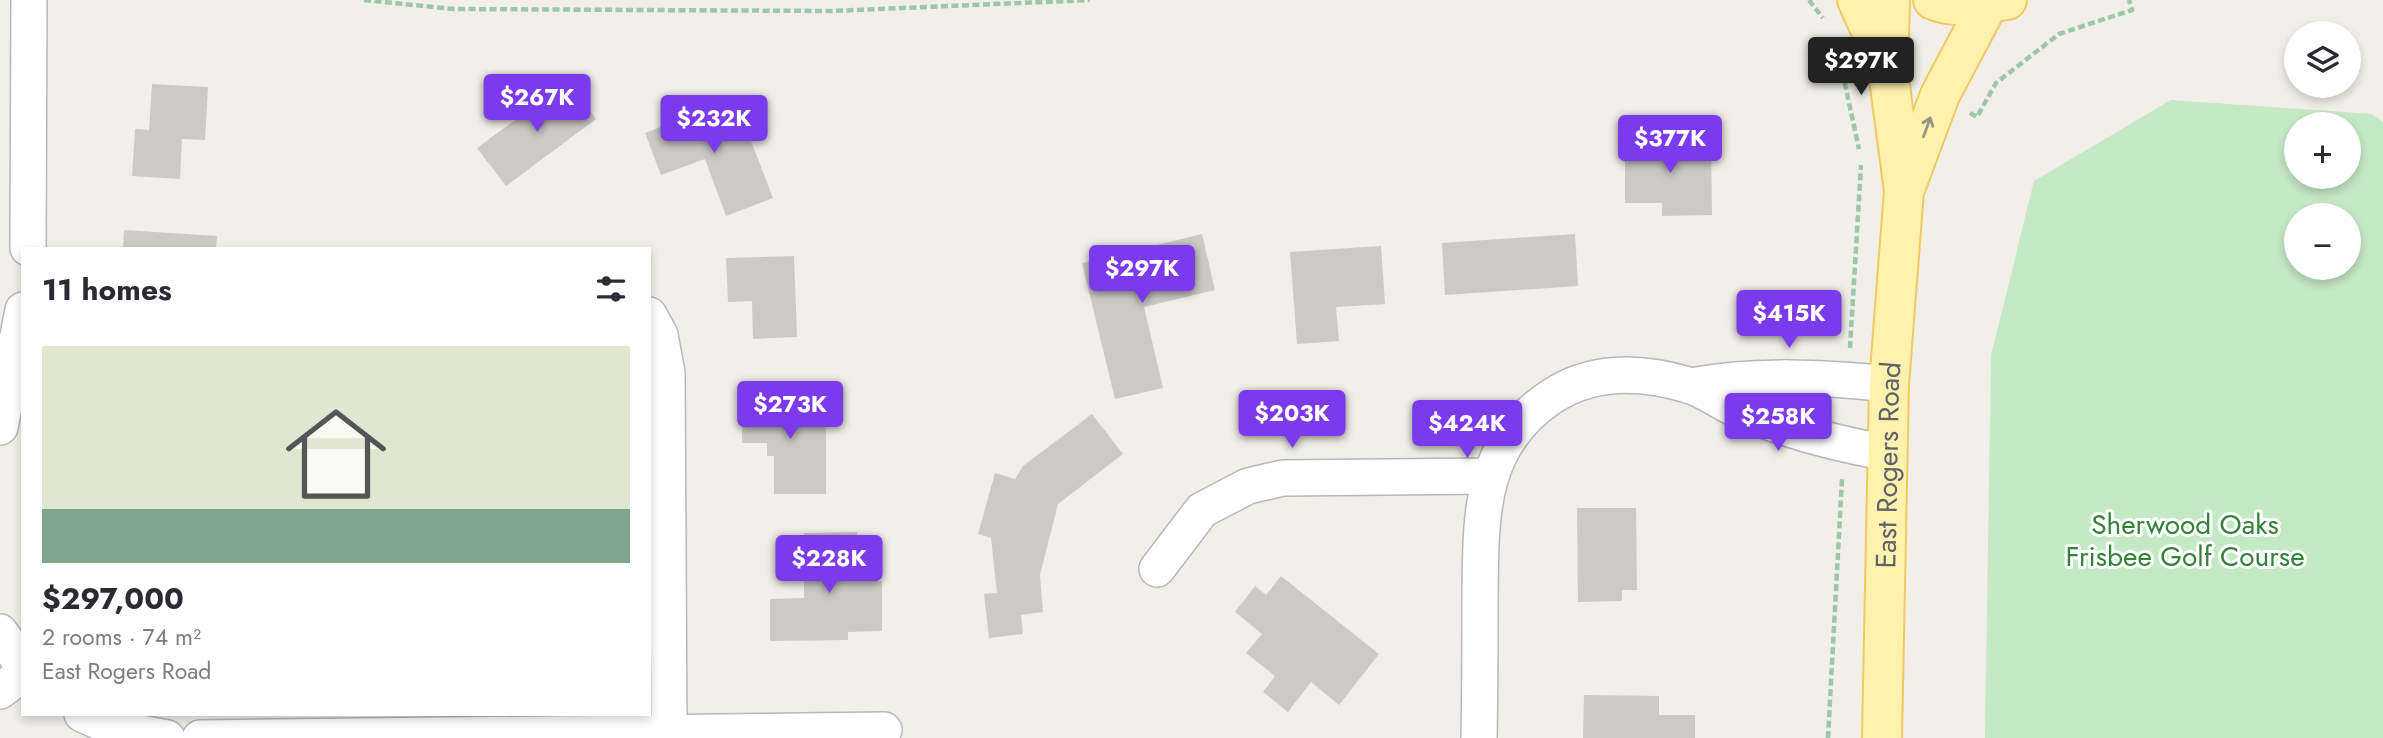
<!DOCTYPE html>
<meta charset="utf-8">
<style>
:root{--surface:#fff;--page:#f7f7f7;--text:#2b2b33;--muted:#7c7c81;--accent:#7c3aed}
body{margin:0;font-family:Jost,sans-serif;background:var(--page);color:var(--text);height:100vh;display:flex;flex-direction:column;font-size:26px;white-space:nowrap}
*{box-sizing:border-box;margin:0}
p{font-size:23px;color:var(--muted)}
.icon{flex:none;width:38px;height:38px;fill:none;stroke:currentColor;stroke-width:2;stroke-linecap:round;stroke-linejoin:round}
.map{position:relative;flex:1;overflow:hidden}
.side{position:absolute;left:21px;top:247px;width:630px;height:469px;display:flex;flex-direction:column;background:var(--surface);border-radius:0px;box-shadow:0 4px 10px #0003}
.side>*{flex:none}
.buttons{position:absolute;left:2284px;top:21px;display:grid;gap:14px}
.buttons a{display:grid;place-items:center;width:77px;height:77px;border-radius:50%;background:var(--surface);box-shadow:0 4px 10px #0003;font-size:35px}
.price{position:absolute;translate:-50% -60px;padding:0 16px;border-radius:7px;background:var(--accent);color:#fff;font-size:23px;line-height:46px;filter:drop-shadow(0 2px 4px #0008)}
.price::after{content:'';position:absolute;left:50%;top:42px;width:21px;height:16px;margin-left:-10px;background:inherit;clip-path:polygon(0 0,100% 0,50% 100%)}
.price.active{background:#222;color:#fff}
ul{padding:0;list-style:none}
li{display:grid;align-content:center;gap:14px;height:371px;padding:0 21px}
li span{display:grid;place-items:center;height:217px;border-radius:0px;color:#555}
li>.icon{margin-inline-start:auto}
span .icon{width:126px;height:126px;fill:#fffc;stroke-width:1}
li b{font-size:30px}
h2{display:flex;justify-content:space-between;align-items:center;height:84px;padding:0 21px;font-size:30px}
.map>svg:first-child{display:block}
.green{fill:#c5e8c5;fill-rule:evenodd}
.building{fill:#cccac5}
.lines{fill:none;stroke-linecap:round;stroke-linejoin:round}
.minor-casing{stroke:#b5b8bc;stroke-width:38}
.major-casing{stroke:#f2c960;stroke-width:42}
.path{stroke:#9cc7a9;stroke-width:4.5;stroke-dasharray:7 3.5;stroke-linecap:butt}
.minor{stroke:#fff;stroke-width:35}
.major{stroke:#fff2af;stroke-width:38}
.oneway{stroke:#979581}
.labels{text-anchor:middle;stroke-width:6;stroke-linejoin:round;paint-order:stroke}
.street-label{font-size:28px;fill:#5f6368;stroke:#fff}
.park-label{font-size:28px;fill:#348238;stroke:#fff}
</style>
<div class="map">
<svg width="2383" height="738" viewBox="0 0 2383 738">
<rect width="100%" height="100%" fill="#f1efe8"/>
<path class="green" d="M2171,100L2372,114L2383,122V738H1985L1991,355L2034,181ZM2296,124H2348V177H2296ZM2296,215H2348V268H2296Z"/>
<path class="building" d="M568,81L596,119L506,186L477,148Z
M152,84L208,87L205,140L182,139L180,179L132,176L135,129L149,130Z
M728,101L737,125L744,123L773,198L726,216L705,159L661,175L645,133Z
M1711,139L1712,215L1662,216V203H1625V141Z
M124,230L217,236L216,248H123Z
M1202,234L1215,290L1144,307L1163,388L1115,399L1082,263Z
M1575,234L1578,286L1445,295L1442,243Z
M1381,246L1385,304L1336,307L1339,341L1297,344L1290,252Z
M794,256L797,337L753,339L752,301L728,302L726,258Z
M743,398L826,399V494H774V456H767V443H742Z
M1092,414L1123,454L1058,504L1040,575L1043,612L1021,615L1023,634L989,638L984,594L997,593L991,538L978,534L995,473L1015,479L1023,466Z
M1577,508H1636L1637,590H1622V601L1578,602Z
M857,532L858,581H882V631L848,632V640L770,641V599L804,598V533Z
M1281,576L1379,654L1339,705L1311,682L1288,712L1263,692L1275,676L1246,653L1262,634L1235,612L1255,586L1266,595Z
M1584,695L1659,696V715H1695V738H1583Z"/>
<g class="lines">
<defs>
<path id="minor" d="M28,248L29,0
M649,315L660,335L667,373L669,732
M1690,386C1756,374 1823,377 1889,384
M0,427L23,310
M1157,569L1202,510L1248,486L1283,478L1490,476
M0,632L23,666
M0,691L23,674
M82,714L113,728L167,738
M200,738L884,730
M1479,738C1480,692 1480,646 1480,600C1481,520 1477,446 1551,397C1593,369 1641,371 1688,385C1707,391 1723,404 1740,411C1787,431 1838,444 1888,453"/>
<g id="major">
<path d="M1857,0L1882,55"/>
<path d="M1933,0C1959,10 1982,4 2007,0"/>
<path d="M1906,186L1940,95L1987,6"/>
<path id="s1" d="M1882,738L1889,384L1904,191L1888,71L1890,0"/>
</g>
</defs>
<use href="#minor" class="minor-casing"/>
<use href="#major" class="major-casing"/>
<path class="path" d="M364,0L453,9L832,11L1090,0
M1809,0L1823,18
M1838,52L1859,149
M1970,113L1977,117L1996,83L2059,34L2132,10L2129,0
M1850,348L1861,165
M1828,738L1842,479"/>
<use href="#minor" class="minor"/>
<use href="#major" class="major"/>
</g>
<defs><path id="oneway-shaft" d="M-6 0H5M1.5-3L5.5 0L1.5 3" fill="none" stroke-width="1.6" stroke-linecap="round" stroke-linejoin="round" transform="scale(1.75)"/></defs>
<use class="oneway" href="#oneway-shaft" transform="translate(1927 127) rotate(-70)"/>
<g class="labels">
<g class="street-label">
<text dy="10" stroke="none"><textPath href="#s1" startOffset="273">East Rogers Road</textPath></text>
</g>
<g class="park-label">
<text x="2185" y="534">Sherwood Oaks<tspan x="2185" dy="32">Frisbee Golf Course</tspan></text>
</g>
</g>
</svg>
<div class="buttons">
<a><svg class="icon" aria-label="layers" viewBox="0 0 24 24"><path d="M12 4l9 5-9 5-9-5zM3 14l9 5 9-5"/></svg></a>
<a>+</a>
<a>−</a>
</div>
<b class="price active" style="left:1861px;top:97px">$297K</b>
<b class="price" style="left:537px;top:134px">$267K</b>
<b class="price" style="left:714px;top:155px">$232K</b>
<b class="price" style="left:1670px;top:175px">$377K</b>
<b class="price" style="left:1142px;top:305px">$297K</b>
<b class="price" style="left:1789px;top:350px">$415K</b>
<b class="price" style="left:790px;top:441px">$273K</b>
<b class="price" style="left:1292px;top:450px">$203K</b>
<b class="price" style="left:1778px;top:453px">$258K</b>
<b class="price" style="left:1467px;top:460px">$424K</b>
<b class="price" style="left:829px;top:595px">$228K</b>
<section class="side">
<h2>11 homes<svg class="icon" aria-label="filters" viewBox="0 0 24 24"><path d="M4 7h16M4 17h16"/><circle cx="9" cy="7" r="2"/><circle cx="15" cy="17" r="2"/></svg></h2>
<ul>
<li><span style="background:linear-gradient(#dfe7d0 75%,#7fa58c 0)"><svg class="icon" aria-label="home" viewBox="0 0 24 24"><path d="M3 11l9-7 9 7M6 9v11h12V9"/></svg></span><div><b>$297,000</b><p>2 rooms · 74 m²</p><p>East Rogers Road</p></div></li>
</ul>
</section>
</div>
